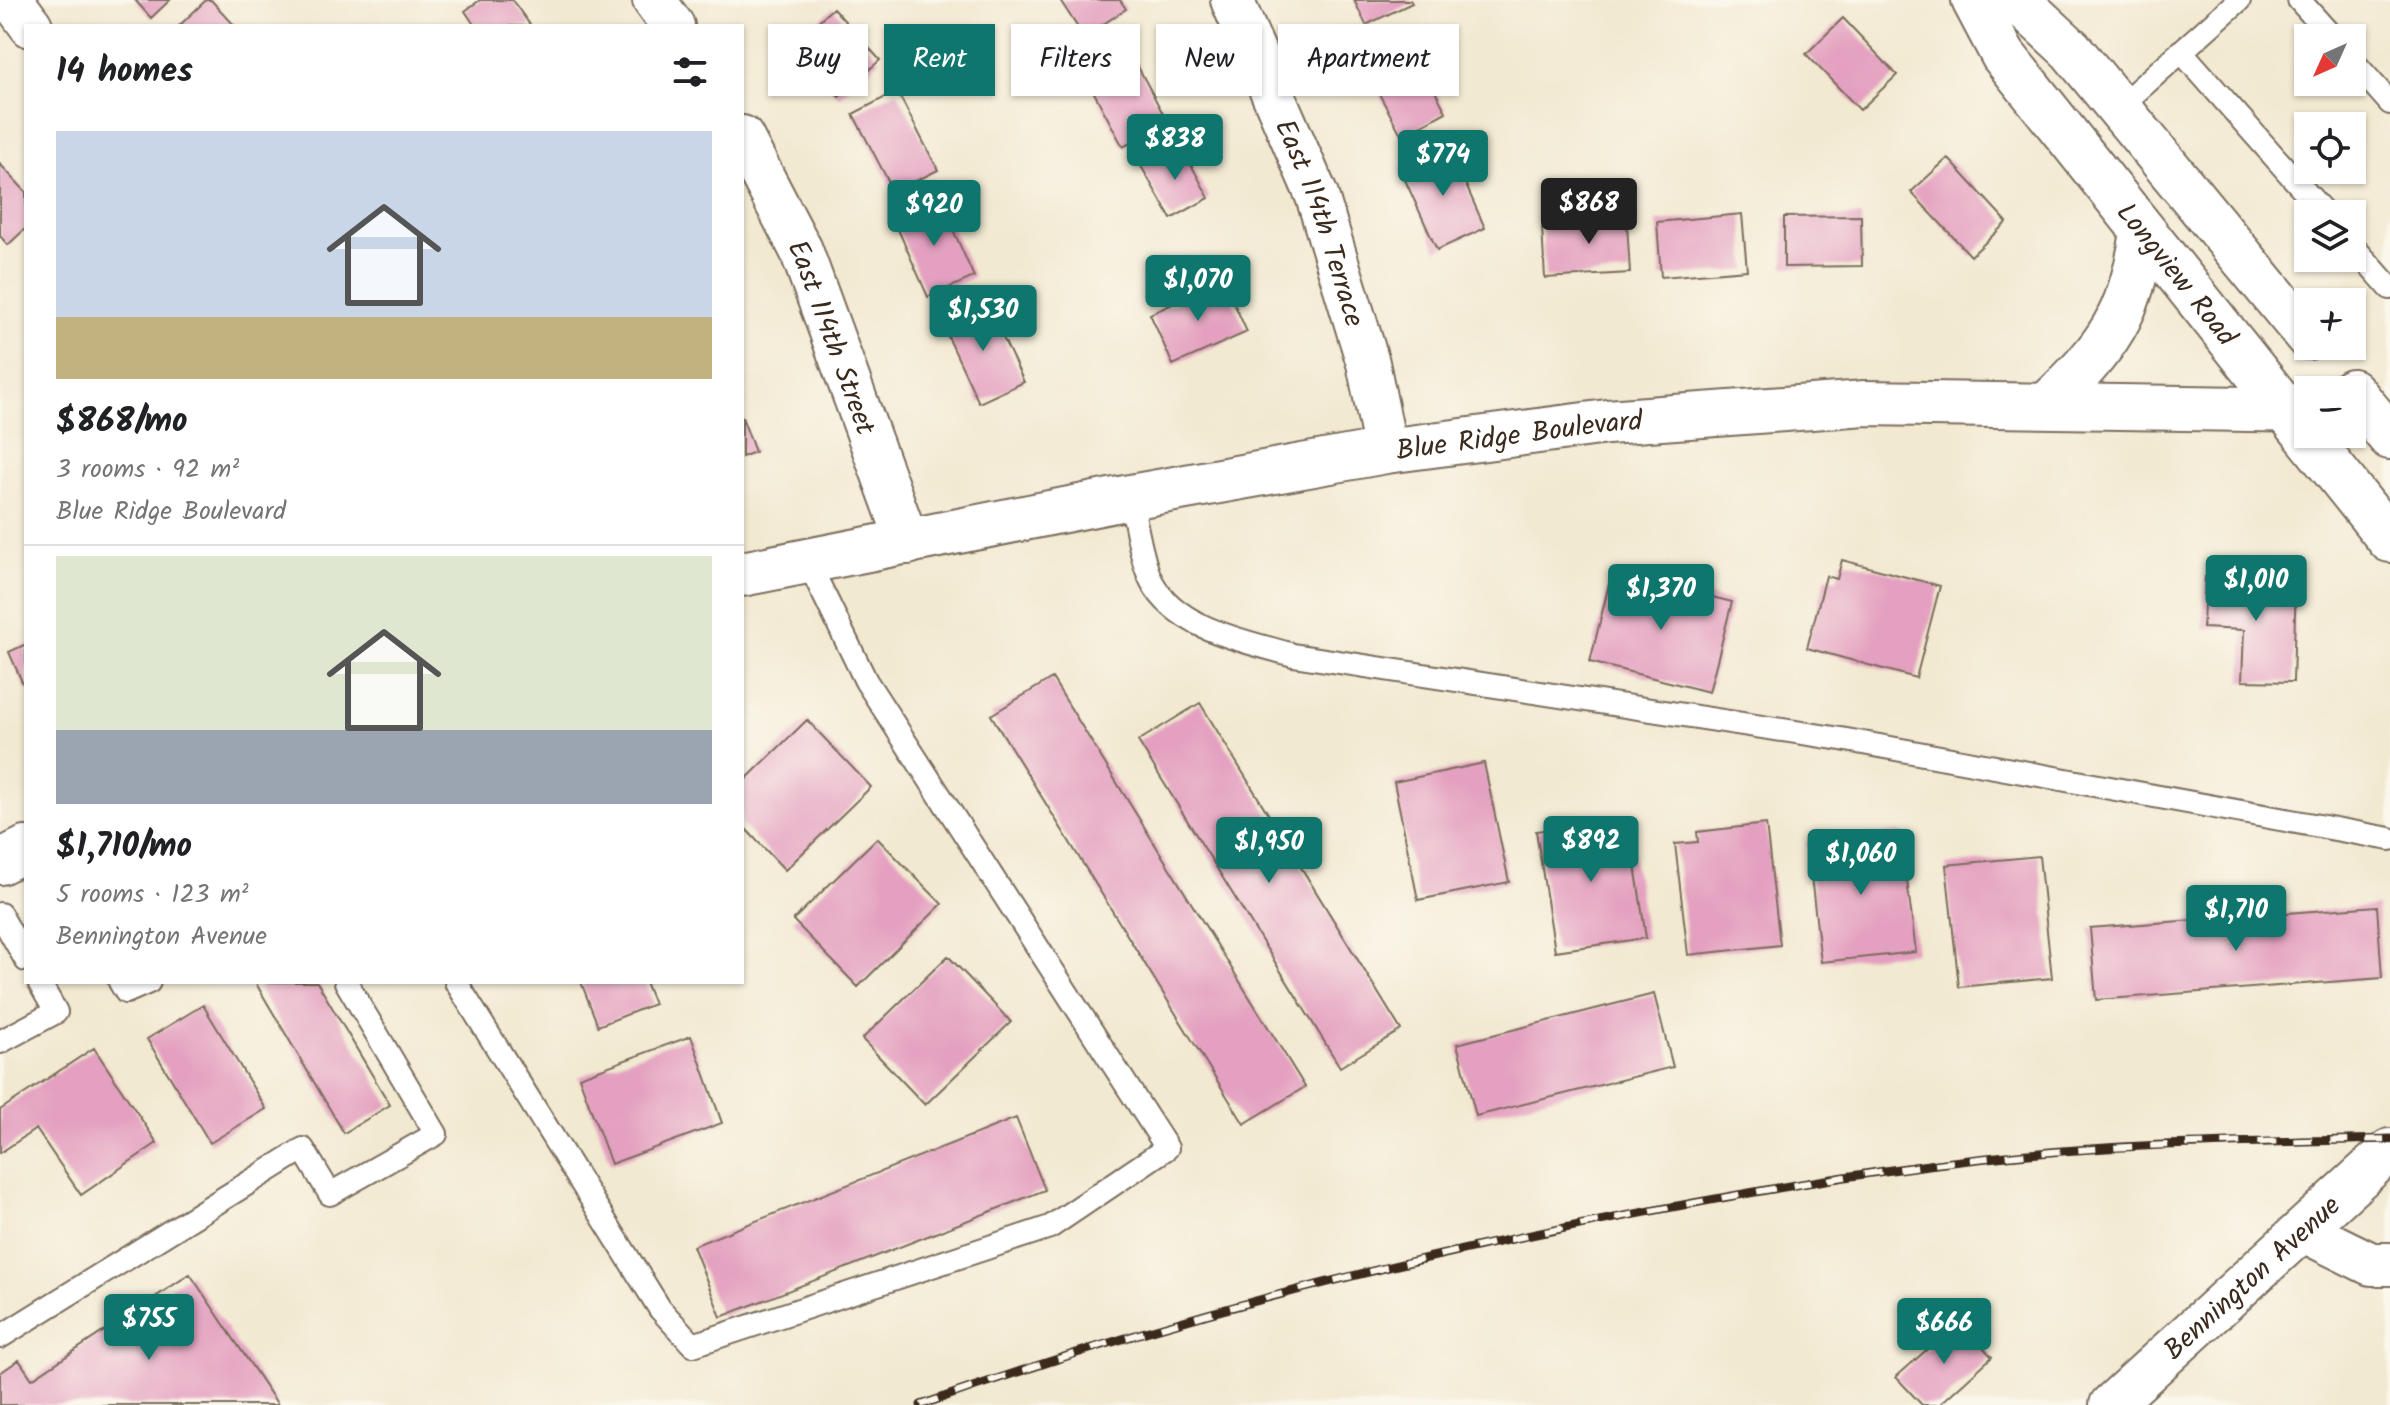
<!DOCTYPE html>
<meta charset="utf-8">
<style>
:root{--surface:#fff;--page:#f2f2f2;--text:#202124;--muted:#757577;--line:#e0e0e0;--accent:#0f766e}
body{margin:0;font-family:Kalam,sans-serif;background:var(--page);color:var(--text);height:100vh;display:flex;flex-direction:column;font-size:30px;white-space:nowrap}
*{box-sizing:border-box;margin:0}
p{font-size:26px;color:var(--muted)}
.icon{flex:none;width:44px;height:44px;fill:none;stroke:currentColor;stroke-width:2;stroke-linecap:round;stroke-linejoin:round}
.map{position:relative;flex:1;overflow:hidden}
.sheet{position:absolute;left:24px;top:24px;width:720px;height:960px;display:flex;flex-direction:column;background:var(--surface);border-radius:0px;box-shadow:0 2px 6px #0004}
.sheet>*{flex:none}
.banner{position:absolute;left:768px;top:24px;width:760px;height:72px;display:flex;gap:16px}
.needle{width:52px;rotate:225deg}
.fabs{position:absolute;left:2294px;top:24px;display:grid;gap:16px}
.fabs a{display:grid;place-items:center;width:72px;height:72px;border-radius:0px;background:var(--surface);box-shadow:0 2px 6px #0004;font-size:40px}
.price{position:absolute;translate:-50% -68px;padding:0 18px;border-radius:8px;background:var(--accent);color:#fff;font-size:26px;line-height:52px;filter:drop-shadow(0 2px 4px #0008)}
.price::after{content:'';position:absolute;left:50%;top:48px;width:24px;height:18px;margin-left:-12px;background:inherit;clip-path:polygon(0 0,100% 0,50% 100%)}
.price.active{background:#222;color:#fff}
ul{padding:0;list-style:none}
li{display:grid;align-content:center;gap:16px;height:424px;padding:0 32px}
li+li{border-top:2px solid var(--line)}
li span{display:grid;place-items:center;height:248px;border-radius:0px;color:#555}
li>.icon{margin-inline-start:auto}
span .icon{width:144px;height:144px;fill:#fffc;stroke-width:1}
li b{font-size:34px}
h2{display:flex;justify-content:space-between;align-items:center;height:96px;padding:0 32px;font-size:34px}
.pill{padding:0 28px;border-radius:0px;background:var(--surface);box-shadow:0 2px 6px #0004;font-size:28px;line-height:72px}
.pill.active{background:var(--accent);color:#fff}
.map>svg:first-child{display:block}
.building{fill:#e4a0c0}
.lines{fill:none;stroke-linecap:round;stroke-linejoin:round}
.lane-casing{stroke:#7b6d5d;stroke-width:26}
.street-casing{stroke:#7b6d5d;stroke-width:46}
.secondary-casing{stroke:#7b6d5d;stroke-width:48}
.lane{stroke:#fff;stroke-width:22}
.street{stroke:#fff;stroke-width:42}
.secondary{stroke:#fff;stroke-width:44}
.rail-casing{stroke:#3b2a1e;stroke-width:9}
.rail{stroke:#fbf7ec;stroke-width:6;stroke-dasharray:18;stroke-linecap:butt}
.labels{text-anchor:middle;stroke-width:8;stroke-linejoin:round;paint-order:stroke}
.street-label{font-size:28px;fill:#3b2a1e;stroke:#fbf7ec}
</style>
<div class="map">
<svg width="2390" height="1405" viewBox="0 0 2390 1405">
<rect width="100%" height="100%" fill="#fbf7ec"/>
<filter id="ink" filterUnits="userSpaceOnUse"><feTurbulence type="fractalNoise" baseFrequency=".0125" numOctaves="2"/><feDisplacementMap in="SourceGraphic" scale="16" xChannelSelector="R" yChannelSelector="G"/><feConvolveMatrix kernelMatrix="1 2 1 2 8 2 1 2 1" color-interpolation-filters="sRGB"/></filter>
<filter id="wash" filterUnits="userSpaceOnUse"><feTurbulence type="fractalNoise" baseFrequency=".006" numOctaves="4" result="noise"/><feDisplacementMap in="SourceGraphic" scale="32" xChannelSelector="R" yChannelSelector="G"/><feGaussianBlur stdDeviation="1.8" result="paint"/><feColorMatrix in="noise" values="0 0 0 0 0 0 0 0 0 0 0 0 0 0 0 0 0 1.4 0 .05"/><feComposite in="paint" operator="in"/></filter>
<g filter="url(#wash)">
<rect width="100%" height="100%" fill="#f2e9d1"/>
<g id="blocks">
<path class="building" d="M135,0H170L151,18Z
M206,0H211L235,26H179Z
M480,0H512L531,26H475L465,11Z
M1060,0H1120L1126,9L1084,37Z
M1354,0H1410L1412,3L1366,25Z
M833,8L880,60L839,97L792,45Z
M1843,18L1897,75L1860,110L1806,54Z
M1128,48L1168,123L1123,147L1083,72Z
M1418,59L1446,112L1402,136L1373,83Z
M897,91L938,170L894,192L853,114Z
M1180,144L1209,198L1171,219L1141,166Z
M1449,147L1485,228L1437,250L1400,169Z
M1948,158L2007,222L1971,256L1911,192Z
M0,164L26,192V228L8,245L0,236Z
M939,198L974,277L928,297L893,218Z
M1626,207L1630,273L1545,278L1542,228L1589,225L1587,209Z
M1742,214L1747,270L1661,277L1657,222Z
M1861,216L1862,266L1784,267V217Z
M1224,281L1247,332L1173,365L1150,314Z
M987,304L1024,382L979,403L942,324Z
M742,417L755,452L742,457Z
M1842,560L1940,586L1916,678L1807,648L1826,576L1837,579Z
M1612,572L1732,602L1709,692L1590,662Z
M2205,577L2296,580L2293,682L2242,681L2244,630L2203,628Z
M26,644V691L9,652Z
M1052,678L1305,1087L1244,1124L991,715Z
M1200,703L1401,1030L1340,1067L1138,741Z
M807,720L871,787L785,870L742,825V783Z
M1484,763L1509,882L1418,900L1394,782Z
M1628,818L1646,938L1555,951L1536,831Z
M1766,824L1780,945L1688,955L1675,844L1698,842L1697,832Z
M1901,832L1916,952L1821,962L1807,842Z
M877,838L942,904L858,987L793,920Z
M2039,856L2052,978L1959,987L1946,865Z
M2377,906L2382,978L2096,1000L2090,928Z
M948,956L1011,1022L925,1105L862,1039Z
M255,982H317L390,1105L344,1133Z
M581,982H645L654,1004L598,1026Z
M1654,994L1673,1067L1476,1116L1457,1044Z
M203,1005L266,1109L210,1143L147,1039Z
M691,1036L722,1123L611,1164L579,1077Z
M94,1048L157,1143L81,1195L36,1129L0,1153V1110Z
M1016,1118L1045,1190L721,1317L693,1246Z
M190,1274L278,1405H0V1373L19,1360L32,1379Z
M1959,1321L1992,1357L1939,1405H1922L1896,1377Z"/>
</g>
</g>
<g filter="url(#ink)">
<use href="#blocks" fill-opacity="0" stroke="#7b6d5d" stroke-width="2"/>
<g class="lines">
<defs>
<path id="lane" d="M2299,0L2333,38
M2181,51L2325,214
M2352,60L2390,103
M2119,107L2239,0
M2352,245L2390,288
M1130,497C1136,521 1141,561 1152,582C1178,630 1246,641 1293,655L1841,739L2390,839
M0,914L26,960
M120,982L126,992L149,982
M456,982L660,1309L693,1345L1050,1227L1167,1148L866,681L808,562
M0,1042L56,1012L39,982
M0,1337L303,1149L330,1194L436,1134L346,982"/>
<g id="street">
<path d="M12,0L31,26"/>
<path d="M654,0L673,26"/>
<path id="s1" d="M1232,0L1317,196L1368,363L1386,451"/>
<path id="s2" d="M742,137L801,250L908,543"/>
<path d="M2304,1231L2371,1264H2390"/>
<path id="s3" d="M2111,1405L2390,1150"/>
</g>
<g id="secondary">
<path id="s4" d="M1974,0L2003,55L2390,540"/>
<path d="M2017,0L2071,50L2308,337"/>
<path d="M2352,391L2390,437"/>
<path d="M2048,404C2108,346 2131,316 2143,232"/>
<path id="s5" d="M742,574L1130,497L1386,451L1607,422L1865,403L2308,410"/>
<path d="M0,862L26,849"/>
</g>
</defs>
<use href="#lane" class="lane-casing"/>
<use href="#street" class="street-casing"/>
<use href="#secondary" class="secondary-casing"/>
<use href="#lane" class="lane"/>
<use href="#street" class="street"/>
<use href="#secondary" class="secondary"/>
<defs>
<path id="rail" d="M921,1405C1160,1320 1406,1257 1656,1210C1779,1187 1904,1165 2028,1154C2148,1143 2270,1142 2390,1139"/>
</defs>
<use href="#rail" class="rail-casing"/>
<use href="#rail" class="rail"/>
</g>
</g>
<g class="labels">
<g class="street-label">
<text dy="10" stroke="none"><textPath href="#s1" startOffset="240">East 114th Terrace</textPath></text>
<text dy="10" stroke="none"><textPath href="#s4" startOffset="342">Longview Road</textPath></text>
<text dy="10" stroke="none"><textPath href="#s2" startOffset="220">East 114th Street</textPath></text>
<text dy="10" stroke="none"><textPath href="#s5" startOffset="790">Blue Ridge Boulevard</textPath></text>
<text dy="10" stroke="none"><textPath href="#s3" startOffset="190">Bennington Avenue</textPath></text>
</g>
</g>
</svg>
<div class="fabs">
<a><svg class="needle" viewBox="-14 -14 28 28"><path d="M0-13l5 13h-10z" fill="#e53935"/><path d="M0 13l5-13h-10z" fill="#757577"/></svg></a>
<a><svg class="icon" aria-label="locate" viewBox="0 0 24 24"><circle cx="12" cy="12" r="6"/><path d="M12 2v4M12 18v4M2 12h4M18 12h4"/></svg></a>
<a><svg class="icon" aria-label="layers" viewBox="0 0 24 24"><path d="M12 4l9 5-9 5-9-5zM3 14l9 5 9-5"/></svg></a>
<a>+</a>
<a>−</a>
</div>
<b class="price" style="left:1175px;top:182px">$838</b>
<b class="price" style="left:1443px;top:198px">$774</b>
<b class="price active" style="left:1589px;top:246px">$868</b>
<b class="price" style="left:934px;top:248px">$920</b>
<b class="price" style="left:1198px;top:323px">$1,070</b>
<b class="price" style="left:983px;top:353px">$1,530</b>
<b class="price" style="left:2256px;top:623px">$1,010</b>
<b class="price" style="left:1661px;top:632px">$1,370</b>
<b class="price" style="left:1591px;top:884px">$892</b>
<b class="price" style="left:1269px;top:885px">$1,950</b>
<b class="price" style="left:1861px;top:897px">$1,060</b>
<b class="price" style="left:2236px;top:953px">$1,710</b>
<b class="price" style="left:149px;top:1362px">$755</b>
<b class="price" style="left:1944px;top:1366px">$666</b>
<div class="banner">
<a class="pill">Buy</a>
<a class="pill active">Rent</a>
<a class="pill">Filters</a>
<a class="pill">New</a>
<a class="pill">Apartment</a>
</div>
<section class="sheet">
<h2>14 homes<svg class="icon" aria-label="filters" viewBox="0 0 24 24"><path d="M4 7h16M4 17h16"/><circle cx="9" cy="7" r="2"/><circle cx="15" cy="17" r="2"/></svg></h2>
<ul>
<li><span style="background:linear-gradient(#c9d6e8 75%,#c2b280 0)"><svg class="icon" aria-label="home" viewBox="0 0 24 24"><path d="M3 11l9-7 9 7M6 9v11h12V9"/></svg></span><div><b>$868/mo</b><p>3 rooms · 92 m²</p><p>Blue Ridge Boulevard</p></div></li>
<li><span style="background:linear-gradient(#dfe7d0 70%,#9aa5b1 0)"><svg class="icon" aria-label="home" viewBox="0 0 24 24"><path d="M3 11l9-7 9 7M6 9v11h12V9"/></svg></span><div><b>$1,710/mo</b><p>5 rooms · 123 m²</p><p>Bennington Avenue</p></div></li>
</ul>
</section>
</div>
